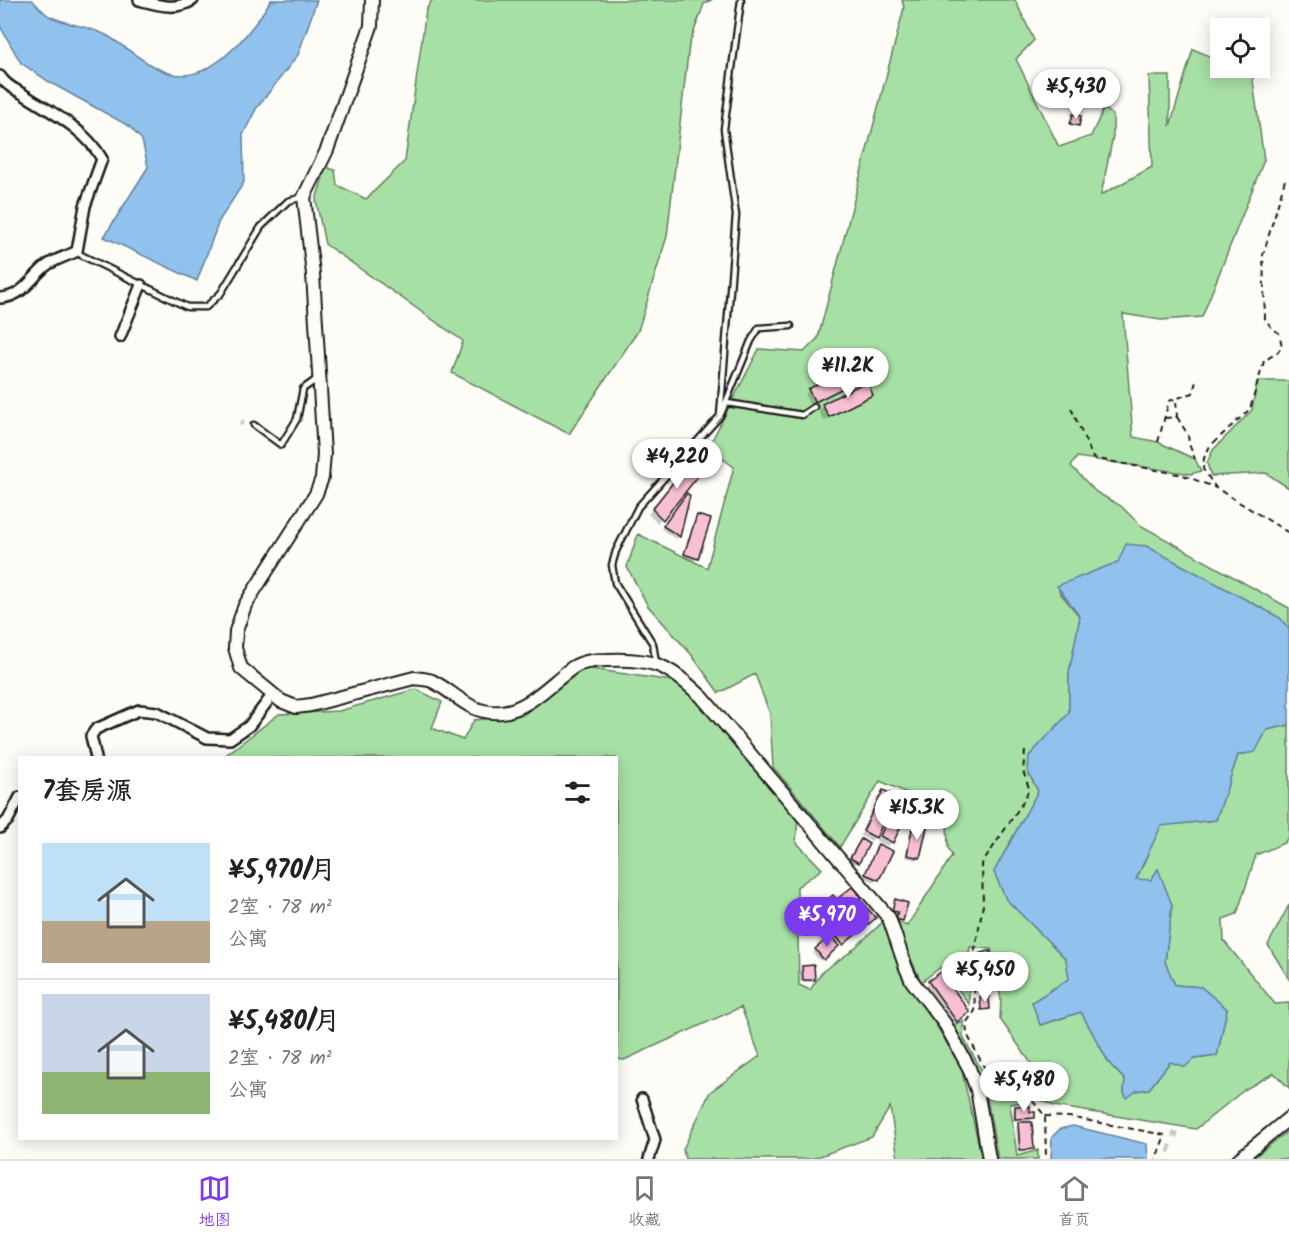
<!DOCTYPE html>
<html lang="zh">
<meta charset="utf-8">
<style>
:root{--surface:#fff;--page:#f2f2f2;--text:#222;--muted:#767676;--line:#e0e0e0;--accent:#7c3aed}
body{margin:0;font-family:Kalam,"LXGW WenKai TC",sans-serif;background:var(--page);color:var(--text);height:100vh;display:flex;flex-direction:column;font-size:22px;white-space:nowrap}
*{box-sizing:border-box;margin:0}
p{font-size:20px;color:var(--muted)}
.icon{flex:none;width:33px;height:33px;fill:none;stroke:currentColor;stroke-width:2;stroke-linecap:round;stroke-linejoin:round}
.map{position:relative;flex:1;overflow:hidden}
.drawer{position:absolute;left:18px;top:756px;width:600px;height:384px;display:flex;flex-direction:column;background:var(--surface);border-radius:0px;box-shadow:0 3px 15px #0003}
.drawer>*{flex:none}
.controls{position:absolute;left:1210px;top:18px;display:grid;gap:12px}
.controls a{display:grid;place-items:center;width:60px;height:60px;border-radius:0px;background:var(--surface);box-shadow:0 3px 15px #0003;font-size:30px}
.price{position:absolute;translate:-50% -51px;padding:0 14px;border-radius:21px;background:#fff;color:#222;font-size:20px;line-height:39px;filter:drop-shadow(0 2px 3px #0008)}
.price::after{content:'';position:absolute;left:50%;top:36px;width:18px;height:14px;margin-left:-9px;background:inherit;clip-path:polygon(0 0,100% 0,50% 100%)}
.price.current{background:var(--accent);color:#fff}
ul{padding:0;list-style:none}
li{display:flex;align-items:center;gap:18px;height:150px;padding:0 24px}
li+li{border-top:2px solid var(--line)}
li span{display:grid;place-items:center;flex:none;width:168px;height:120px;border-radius:0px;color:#555}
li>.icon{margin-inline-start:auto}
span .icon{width:72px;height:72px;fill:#fffc;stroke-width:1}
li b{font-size:26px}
h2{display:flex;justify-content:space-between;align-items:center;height:72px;padding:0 24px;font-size:26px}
.tabs{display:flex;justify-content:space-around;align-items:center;height:84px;border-top:2px solid var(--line);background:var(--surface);font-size:16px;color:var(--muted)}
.tabs a{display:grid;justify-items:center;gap:3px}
.tabs .current{color:var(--accent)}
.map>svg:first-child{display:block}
.green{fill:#a7e0a4;stroke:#627e60;stroke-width:1.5}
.water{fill:#91c2ed;stroke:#628099;stroke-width:1.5}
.shadow{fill:#0003}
.building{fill:#f9c0d5;stroke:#1c1c1c;stroke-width:1.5}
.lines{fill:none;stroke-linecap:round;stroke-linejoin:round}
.service-casing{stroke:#1c1c1c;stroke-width:9}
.minor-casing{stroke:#1c1c1c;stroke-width:14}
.tertiary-casing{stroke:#1c1c1c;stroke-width:16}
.path{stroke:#1c1c1c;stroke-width:2;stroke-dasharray:6 4.5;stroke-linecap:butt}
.service{stroke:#fdfcf7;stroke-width:4.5}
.minor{stroke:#fdfcf7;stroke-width:9}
.tertiary{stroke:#fdfcf7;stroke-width:12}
</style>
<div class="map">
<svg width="1289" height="1159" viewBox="0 0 1289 1159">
<rect width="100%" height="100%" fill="#fdfcf7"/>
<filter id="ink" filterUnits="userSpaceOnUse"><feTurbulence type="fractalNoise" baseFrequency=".0167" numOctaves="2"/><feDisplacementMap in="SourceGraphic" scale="12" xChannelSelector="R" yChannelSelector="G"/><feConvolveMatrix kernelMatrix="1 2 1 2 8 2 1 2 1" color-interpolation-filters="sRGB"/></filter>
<g filter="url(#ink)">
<path class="green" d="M432,0H711L704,4L689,45L667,236L638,331L569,434L452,373L463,341L325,244L316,200L326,167L335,170L337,185L366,199L405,161L426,10Z
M902,0H1015L1034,40L1016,59L1059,147L1091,136L1104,108L1113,115V136L1101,195L1152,167L1149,76H1170V126L1193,49L1221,61V68H1237L1252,74L1264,160L1202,317L1161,320L1123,314L1133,437L1158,442L1195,459L1201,471L1191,474L1077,457L1071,466L1096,492L1121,506L1140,525L1289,608V629L1280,618L1146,546L1118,562L1058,586L1060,593L1080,617L1069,673V714L1029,756L1028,772L1038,791L994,872L1006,899L1066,959L1069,979L1032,1002L1041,1025L1081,1012L1109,1063L1125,1080L1124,1093L1127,1097L1136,1091L1149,1089L1170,1062L1217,1056L1227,1009L1201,987L1175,985L1165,962L1172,905L1158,870L1151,880H1136L1161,825L1216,820L1238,755L1255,751L1267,730L1289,725V836L1284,843L1256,855L1237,914L1223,919L1224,941L1275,1004L1289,1003V1088L1274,1073L1244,1090L1196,1129L1054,1106L1037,1098L1023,1081L1038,1073L1000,1019L1001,999L991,949L970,947L969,954L963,956L962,967L969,977V1004L941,967L921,982L894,920L907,926L952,856L948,847L946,804L928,802L880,781L840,847L773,767L770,714L755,674L719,693L691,654L648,606L627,567L638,534L707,568L734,467L708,448L759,349L804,352L818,338L904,8Z
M1257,381H1289V488L1266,473L1211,476L1207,463L1213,450L1252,410Z
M585,668L679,682L771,782L798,817L796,842L822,869L797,887L799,985L810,990L823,971L849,953L884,921L889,930L904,982L929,1013L961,1067L982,1159H898L890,1107L872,1137L812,1159H685L683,1149L710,1092L760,1056L741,1007L624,1060L617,1059L616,758H222L279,714L339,711L416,689L442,702L432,728L463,740L474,720L523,715Z
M1289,905V979L1268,945Z
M963,1021V1037L985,1076L1017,1092L1028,1102L1010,1104L1017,1156L1038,1150V1159H998L986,1093L970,1055L953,1025Z
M1289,1130V1159H1252Z"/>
<path class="water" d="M0,0H32C37,5 43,12 49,16C67,25 89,26 106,35C127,47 146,66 169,73C211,86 252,31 271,0H317L298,55L256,109L243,135L244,182L219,221L197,281L104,237L148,167L142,140L129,126L51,83L21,63L0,26Z
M1126,544L1146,546L1280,618L1289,629V725L1267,730L1255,752L1238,755L1216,820L1161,826L1136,879L1151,880L1158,869L1172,905L1165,962L1175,985L1201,987L1227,1009L1217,1056L1194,1059L1185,1067L1170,1062L1149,1089L1136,1091L1127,1098L1124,1093L1125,1080L1109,1063L1081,1012L1040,1025L1032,1002L1069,979L1066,959L1006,899L994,872L1038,791L1028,772L1029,756L1069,713V673L1080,617L1057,586L1118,562Z
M1073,1126L1147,1144L1148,1159H1051L1052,1137L1060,1129Z"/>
<path class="shadow" d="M863,376L859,381L810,406L805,395L809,390Z
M872,394L867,399L824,421L818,410L823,406Z
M242,419L245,421L242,426L239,425Z
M685,468L701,471L657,523L648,514Z
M684,498L679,536L676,539L661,529Z
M697,516V558L694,561L683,557L695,519Z
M883,791L890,806L900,797L892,842L887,846L876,841L880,832L871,841L860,836L879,796Z
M914,826L919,857L916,860L905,857L911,829Z
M859,844L857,862L855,865L849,861Z
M876,849L878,879L875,882L863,877Z
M857,898L864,906L859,912L871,920L820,961L813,953L858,915L853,908L824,934L816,925L820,921L814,914L818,909L837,902Z
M895,901L902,920L899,923L894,921L896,915L890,914Z
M988,953L996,988L989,992L984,965L980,966L978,957L981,955Z
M803,967L813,979L811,982H800V970Z
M941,974L964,1016L952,1025L924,987Z
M1015,1107L1034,1118L1030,1121L1032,1148L1029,1151L1018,1152L1016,1127L1022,1121H1013V1110Z
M1173,1131L1179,1133L1177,1138L1171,1136Z
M1169,1144L1173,1145L1170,1153L1166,1152Z"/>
<path class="building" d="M1073,114L1081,116L1079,126L1070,124Z
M859,364L865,377L815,402L808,389Z
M867,381L873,395L829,417L822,404Z
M690,461L703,470L663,520L652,509Z
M687,493L690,496L680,537L663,526Z
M697,515L711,519L698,559L684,554Z
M883,790L896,796L876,838L863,831Z
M900,795L913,801L893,843L880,836Z
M913,824L927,827L920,858L907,855Z
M861,839L869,844L859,863L850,858Z
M878,844L893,851L879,880L865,874Z
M852,887L861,897L859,898L862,902L830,931L819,919L824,916L817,908L833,895L837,899Z
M895,899L908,903L903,921L896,919L898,912L892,911Z
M862,902L866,907L858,913L855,909Z
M866,907L876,918L843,945L834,933Z
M830,936L839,946L824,960L815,949Z
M990,951L997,989L992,990L986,963L982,964L980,953Z
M814,965L815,980H803L802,966Z
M941,972L970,1012L957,1022L928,981Z
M989,996L990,1009L981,1010L980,997Z
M1015,1106H1030V1112H1035V1118L1015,1119Z
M1018,1122H1032L1034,1149L1020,1150Z"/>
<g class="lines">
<defs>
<path id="service" d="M77,251L81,255L187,307H206L221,293L261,227L288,201L304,197
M727,403L802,415L814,407
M721,414L751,341L759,328L791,326
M254,425L281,445L297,419L303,389L317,379
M656,663L653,644L615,583L612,565L616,551L638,507L720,416L736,215L724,129L741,0"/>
<path id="minor" d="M139,0C158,5 176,11 193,0
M0,76C7,87 16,89 26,96C53,113 86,130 102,159L85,206L77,251C68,256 55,259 46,266C31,278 23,297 0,298
M120,337L141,285
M96,758L91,736L96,729L139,710L157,712L207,738L230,739L249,726L273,694
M0,828L8,820L20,797
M642,1099L655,1140L649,1159"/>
<path id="tertiary" d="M372,0L371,26L327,150L304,197L313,274L324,454L322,478L316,494L245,605L236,631L235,648L241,668L281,701L296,707L311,705L414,678C420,679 427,679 432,681C458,694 469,715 502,712C529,709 551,683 572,668C582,661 595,660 607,660C654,658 668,665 702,697L889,918L906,968L912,981L945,1024L969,1068L977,1090L989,1159
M1239,1159L1289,1118"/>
</defs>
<use href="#service" class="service-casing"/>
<use href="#minor" class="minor-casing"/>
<use href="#tertiary" class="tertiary-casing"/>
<path class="path" d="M1285,180L1263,255L1265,319L1272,328L1279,333L1282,346L1278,352L1264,361L1250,409L1210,446L1204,458L1203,469L1216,488L1289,533
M1071,408L1093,458L1183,475L1216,488
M1177,417L1188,435L1189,444L1195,459
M1165,418L1177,417L1176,399
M1158,442L1169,401L1193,393L1196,381
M1025,751L1023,771L1029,788L1025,799L982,864L983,905L973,960L975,1011L966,1023L967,1034L984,1067L996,1076L1022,1088L1045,1116L1046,1159
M1045,1116L1069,1117L1165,1135L1156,1159"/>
<use href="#service" class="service"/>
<use href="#minor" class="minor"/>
<use href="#tertiary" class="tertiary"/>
</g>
</g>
</svg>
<div class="controls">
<a><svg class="icon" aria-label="locate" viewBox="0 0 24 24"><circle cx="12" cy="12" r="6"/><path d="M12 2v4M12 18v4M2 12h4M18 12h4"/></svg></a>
</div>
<b class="price" style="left:1076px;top:120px">¥5,430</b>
<b class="price" style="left:848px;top:399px">¥11.2K</b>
<b class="price" style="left:677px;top:490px">¥4,220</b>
<b class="price" style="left:917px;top:841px">¥15.3K</b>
<b class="price current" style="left:827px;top:948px">¥5,970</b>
<b class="price" style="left:985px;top:1003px">¥5,450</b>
<b class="price" style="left:1024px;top:1113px">¥5,480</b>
<section class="drawer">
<h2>7套房源<svg class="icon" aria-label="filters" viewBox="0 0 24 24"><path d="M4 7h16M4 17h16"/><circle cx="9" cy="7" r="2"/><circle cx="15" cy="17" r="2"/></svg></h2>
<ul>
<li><span style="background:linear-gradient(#bfe0f5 65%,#b9a48a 0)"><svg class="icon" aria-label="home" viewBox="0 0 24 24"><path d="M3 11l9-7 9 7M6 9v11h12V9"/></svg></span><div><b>¥5,970/月</b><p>2室 · 78 m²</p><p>公寓</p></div></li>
<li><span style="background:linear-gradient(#c9d6e8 65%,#8fb573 0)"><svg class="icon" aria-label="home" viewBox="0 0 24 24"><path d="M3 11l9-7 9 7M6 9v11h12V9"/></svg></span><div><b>¥5,480/月</b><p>2室 · 78 m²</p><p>公寓</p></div></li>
</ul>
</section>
</div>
<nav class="tabs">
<a class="current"><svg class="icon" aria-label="map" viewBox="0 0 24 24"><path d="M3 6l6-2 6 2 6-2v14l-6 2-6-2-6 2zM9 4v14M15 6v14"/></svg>地图</a>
<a><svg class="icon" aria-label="saved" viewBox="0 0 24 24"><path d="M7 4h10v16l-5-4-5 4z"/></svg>收藏</a>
<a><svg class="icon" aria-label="home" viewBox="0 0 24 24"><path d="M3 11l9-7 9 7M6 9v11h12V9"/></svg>首页</a>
</nav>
